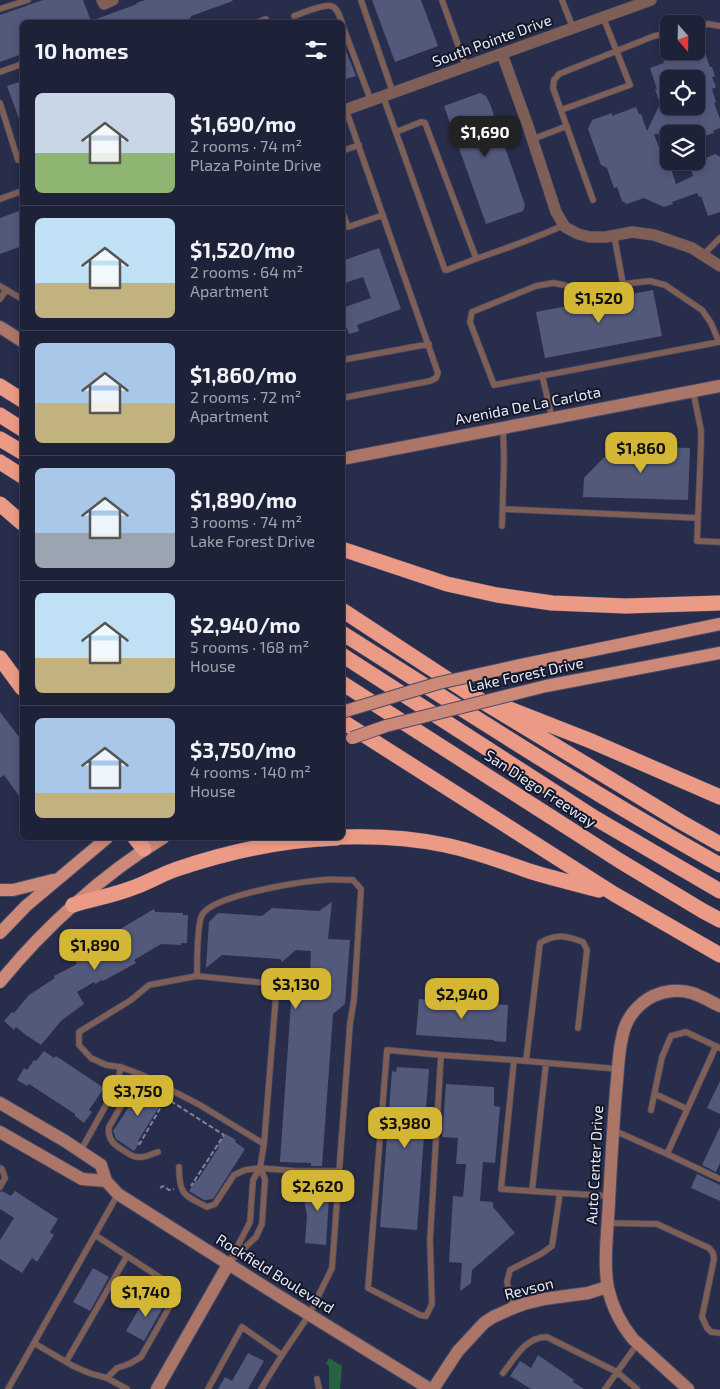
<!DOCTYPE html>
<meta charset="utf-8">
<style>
:root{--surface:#1e2239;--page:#2b2f44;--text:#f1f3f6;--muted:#a1a4ae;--line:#3c3f53;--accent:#d4b635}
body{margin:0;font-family:"Exo 2",sans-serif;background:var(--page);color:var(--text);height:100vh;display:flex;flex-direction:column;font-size:19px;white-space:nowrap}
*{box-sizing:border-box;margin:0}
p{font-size:16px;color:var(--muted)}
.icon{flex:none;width:28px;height:28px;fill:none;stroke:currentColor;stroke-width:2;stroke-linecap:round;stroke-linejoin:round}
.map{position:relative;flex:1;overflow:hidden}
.drawer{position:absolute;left:20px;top:20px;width:325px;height:820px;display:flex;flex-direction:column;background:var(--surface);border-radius:8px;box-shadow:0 2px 8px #0003,0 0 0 1px var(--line)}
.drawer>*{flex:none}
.needle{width:32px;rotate:160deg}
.tools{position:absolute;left:660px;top:15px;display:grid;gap:10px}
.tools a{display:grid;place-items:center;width:45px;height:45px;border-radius:8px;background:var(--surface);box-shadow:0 2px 8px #0003,0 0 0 1px var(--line);font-size:25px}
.price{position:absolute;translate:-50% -42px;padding:0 11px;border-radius:10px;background:var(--accent);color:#111;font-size:16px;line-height:32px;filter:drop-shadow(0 1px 2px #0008)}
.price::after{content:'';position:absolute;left:50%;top:30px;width:15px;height:11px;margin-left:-8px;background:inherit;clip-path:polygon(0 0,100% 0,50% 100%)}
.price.active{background:#222;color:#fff}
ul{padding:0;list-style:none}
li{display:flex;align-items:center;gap:15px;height:125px;padding:0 15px}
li+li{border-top:1px solid var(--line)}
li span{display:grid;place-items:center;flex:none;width:140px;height:100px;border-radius:8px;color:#555}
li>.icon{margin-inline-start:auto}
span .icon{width:60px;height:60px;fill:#fffc;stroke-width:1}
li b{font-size:21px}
h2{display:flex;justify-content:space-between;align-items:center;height:60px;padding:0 15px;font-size:21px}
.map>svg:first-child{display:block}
.green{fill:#266340}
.building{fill:#52597b;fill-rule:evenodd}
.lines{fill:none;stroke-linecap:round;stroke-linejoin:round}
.lane-casing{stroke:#464b68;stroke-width:7}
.street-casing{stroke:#464b68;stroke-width:12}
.secondary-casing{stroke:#464b68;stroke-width:14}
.primary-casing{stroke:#464b68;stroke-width:14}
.highway-casing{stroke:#464b68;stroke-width:16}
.path{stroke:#7f849e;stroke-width:2;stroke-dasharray:5 2.5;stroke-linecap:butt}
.lane{stroke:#7f5e55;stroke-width:5.5}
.street{stroke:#7f5e55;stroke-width:11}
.secondary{stroke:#ab7668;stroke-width:12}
.primary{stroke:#cc8977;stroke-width:12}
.highway{stroke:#eb9a85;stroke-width:15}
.primary-bridge-casing{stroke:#464b68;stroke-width:14;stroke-linecap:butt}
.primary-bridge{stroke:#cc8977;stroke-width:12}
.labels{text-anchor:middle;stroke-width:4;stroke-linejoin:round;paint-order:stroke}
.street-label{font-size:15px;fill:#e5eafe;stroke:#141725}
</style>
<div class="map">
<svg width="720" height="1389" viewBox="0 0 720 1389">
<rect width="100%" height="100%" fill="#282d4c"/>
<path class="green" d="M329,1358L342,1366L340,1389H329V1366L326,1364Z"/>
<path class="building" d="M43,0H83L91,21L137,4L136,3L145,0H232L233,1L191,16V18L179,22H22V54L0,62V15Z
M372,0H421L438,46L395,62Z
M342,41L356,76L342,80Z
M705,53L710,67H712L715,76L712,77L716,87L712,89L716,102L714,103L720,119V128L713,131L714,133L696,139V134H654L664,161L668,160L676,184L693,176L690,166L707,160L706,158L715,154L720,157V212L708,216L701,196L699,197L697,193L672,202L673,204L664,207L644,198L627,204L622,201L617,187L614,188L607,168L601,165L588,129L592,120L612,113V116L636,107L639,114H641L647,131L660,104L655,89H657L650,68L664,63L663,61L674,57L676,61L686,57L687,60ZM669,79H696V106H669Z
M22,81V124H21L7,86Z
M480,93L486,96L490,104L525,205L523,211L486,224L444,106Z
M22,210V246L0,254V218Z
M379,248L401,309L357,325L359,331L349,334L347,328L342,330V308L371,298L363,277L342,284V261Z
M653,290L662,336L545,358L536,312Z
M615,446L690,448L688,500L583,497L584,478Z
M0,712L22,741V800L4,775L0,778Z
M332,902L328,939L350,940L345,1004L333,1014L322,1166H311V1163L280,1162L292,988L310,969L311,951L296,950L282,962L280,959L222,955L206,968L209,922L218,913L262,916L272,908L319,911Z
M154,909L155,912L183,913V915H188L187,943H181V945L161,944L134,960L136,963L103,981L102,980L95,984L94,982L77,992L84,1004L62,1020L41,1045L26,1035L16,1027L14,1030L4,1021L12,1012L14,1013L29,995L55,978L54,976L77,964L74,959L86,952L85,950Z
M419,999L508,1005L506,1042L494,1041V1040L416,1035Z
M44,1051L54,1058L56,1056L104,1088L89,1110L92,1112L84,1123L75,1116V1114L29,1084L27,1086L17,1080L24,1068L27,1070L34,1060L36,1061Z
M397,1067L429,1069L417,1230L380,1227L392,1071L396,1072Z
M720,1081V1114L707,1108Z
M142,1082L151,1089L150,1091L164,1099L138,1141L140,1142L134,1151L116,1139L113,1131L136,1096L134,1093Z
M446,1084L494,1087V1106L500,1107L495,1163L483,1162L480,1201L493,1202V1207L515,1233L472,1270L471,1283L460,1291L462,1263L449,1262L453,1196L463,1197L466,1164H456L458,1138L442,1137Z
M720,1127V1163L716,1172L702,1165Z
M226,1134L236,1140L235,1142L245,1149L213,1199L204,1200L189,1191L196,1180L197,1181L219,1147L217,1146Z
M697,1174L720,1185V1201L691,1188Z
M311,1176H321V1181H330L326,1245L305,1243L307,1216L304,1200L310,1201Z
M2,1191L11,1196L15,1191L58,1219L50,1232L54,1235L37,1262L32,1258L22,1273L0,1259V1240L14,1218L0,1209V1192Z
M93,1268L109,1277L90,1311L73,1302Z
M156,1297L166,1302L144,1341L126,1331L142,1304L145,1306L150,1299Z
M248,1353L264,1361L248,1389H218L225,1377L232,1381Z
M538,1355L574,1380L573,1382L584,1389H531L510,1376L520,1361L531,1368Z"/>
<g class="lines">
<defs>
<path id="lane" d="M361,0L393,93
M442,0L466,67
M562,0L573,28
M0,9L28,0
M294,16C303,13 322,4 331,6C337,7 340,17 342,22
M258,22L266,19
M342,24L371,101
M696,27L708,24L720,26
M0,72L22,64
M383,96L445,270H447C486,254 526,243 564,225
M0,103L18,160
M561,110L630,85L603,17
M396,132L421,122L425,123L476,258
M533,139L567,126
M342,151L359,145
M0,199L22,191
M593,200L553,88L554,80L559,74L654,36L669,33
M342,211L348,227L383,215
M614,235L623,284
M703,255L720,238
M650,281L665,285L702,310L711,323L719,342L494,385L470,322L472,312L536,286L553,283L564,285L582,292L623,284Z
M0,286L22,299
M0,299L6,290
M342,360L429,344
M542,375L552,418
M693,391L701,430V444L697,541L720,542
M342,398L430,381L436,378L438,373L346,110
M503,509L698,518
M502,526L504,461L503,427
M441,1055L387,1050L368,1288L420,1315L426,1316L432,1304L430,1240L441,1055L514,1060L618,1069
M526,1061L540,943C556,933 567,936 583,942L587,950L578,1028
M121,1067L106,1065L91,1058L79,1045V1032L131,1000L149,985L197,976
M139,1074L109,1127C107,1141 116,1146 126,1152C130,1155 133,1157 138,1157C145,1158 151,1154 158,1152
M655,1094L687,1109
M651,1110L662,1057L671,1036L686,1032L720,1048
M613,1130L667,1154L720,1179
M80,1152L116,1087L121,1067L142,1075L200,1105L264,1144
M667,1154L716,1046
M179,1167C179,1195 184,1195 207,1207L215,1204L234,1175L245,1170L260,1168L295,1171H339
M0,1168L2,1169L5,1178L0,1187
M532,1191L546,1063
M560,1193L610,1196
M608,1223L657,1224L709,1248L713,1253L714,1259L702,1317L707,1328L711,1332L720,1333
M95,1235L179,1290L141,1357L129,1364L117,1368L107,1378
M234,1258L256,1237L262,1224L265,1179L260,1168
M513,1308L507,1282L510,1270L541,1254L552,1246L560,1193L501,1189L514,1060
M34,1343L73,1366L89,1373L107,1378L127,1389
M66,1362L127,1256
M503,1373C515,1358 525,1337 547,1337L617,1372L637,1389
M317,1379L319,1389
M8,1389L118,1194
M208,1389L242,1327L282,1355L309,1315L332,1268L350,1024L354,999L361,889L353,880C342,880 332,879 322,880C299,882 213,895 202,915C197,925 197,963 197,976L267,983L276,995L264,1144L260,1168L253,1180L250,1222L229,1263
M261,1389L282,1355
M605,1389L638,1343"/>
<path id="street" d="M102,0L104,4L113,0
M502,54L528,126L556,212L565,227L578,234L590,237H606L632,232L654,235L692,248L720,266
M342,111L651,0"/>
<path id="secondary" d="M0,327L22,341
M342,459L720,386
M0,1103L65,1141L101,1165L106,1181L118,1194L279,1296L430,1389
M0,1132L82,1179L106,1181
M157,1389L229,1263
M433,1389L458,1351L484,1323L493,1317L513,1308L524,1304L544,1299L588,1293L607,1287
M688,1389L633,1339C621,1324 612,1307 608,1288C603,1262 608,1228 609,1201C611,1164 613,1128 616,1091C618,1074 618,1055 622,1038C624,1027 629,1016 637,1008C651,993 673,987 692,993C702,996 711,1002 720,1006"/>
<path id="primary" d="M516,666L720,624
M546,686L720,653
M0,890H13L53,880
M0,933L26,906L107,838
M0,982C44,928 103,874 163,838"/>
<path id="highway" d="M0,386L22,400
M0,415L22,429
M0,439L22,452
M0,462L22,476
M0,504L22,523
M342,549L447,584L497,595L552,603L626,606L720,603
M342,610L467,692L681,822L720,844
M342,633C467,712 591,793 720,865
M342,655L595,818L720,891
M0,658L22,688
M342,683L620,861L703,911L720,920
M507,708L591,741L720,797
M342,721L614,894L720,955
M342,837C376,836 412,838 445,845C474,851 501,861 529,871C552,878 576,884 599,890
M135,838L144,849
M73,905C93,899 115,895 135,887C149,882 162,874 177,869C230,851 280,840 337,838"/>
</defs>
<use href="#lane" class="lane-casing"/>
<use href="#street" class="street-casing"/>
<use href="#secondary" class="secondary-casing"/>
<use href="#primary" class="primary-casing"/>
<use href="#highway" class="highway-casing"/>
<path class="path" d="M139,1145L166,1098L224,1135L191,1186
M160,1188L163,1186L169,1190L174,1189"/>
<use href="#lane" class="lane"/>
<use href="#street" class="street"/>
<use href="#secondary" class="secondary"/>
<use href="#primary" class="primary"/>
<use href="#highway" class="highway"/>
<defs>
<path id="primary-bridge" d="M342,712L439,683L516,666
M352,738L386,726L546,686"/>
</defs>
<use href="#primary-bridge" class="primary-bridge-casing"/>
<use href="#primary-bridge" class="primary-bridge"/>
</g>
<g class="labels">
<g class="street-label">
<text transform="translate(492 41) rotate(-20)" y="5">South Pointe Drive</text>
<text transform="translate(528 406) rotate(-11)" y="5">Avenida De La Carlota</text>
<text transform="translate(526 675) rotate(-12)" y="5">Lake Forest Drive</text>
<text transform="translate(540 789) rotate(33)" y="5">San Diego Freeway</text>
<text transform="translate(595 1165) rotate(-87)" y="5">Auto Center Drive</text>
<text transform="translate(275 1274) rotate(32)" y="5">Rockfield Boulevard</text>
<text transform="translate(529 1289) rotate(-14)" y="5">Revson</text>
</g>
</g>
</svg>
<div class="tools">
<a><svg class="needle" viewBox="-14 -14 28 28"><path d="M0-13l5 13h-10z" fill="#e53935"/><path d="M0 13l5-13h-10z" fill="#a1a4ae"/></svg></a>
<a><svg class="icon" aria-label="locate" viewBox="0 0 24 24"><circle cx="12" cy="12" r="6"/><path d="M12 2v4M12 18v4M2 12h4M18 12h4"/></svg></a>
<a><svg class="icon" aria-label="layers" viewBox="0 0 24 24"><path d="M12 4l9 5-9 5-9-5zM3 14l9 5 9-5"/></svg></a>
</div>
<b class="price active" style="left:485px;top:158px">$1,690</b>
<b class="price" style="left:599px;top:324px">$1,520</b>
<b class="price" style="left:641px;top:474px">$1,860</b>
<b class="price" style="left:95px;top:971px">$1,890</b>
<b class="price" style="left:296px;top:1010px">$3,130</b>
<b class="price" style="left:462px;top:1020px">$2,940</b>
<b class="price" style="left:138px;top:1117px">$3,750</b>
<b class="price" style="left:405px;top:1149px">$3,980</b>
<b class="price" style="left:318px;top:1212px">$2,620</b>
<b class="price" style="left:146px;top:1318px">$1,740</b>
<section class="drawer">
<h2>10 homes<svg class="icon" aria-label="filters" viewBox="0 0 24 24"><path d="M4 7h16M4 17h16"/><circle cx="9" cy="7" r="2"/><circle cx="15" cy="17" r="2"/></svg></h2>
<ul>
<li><span style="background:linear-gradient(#c9d6e8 60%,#8fb573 0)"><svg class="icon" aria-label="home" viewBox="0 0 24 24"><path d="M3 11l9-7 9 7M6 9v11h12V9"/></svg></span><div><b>$1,690/mo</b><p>2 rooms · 74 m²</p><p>Plaza Pointe Drive</p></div></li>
<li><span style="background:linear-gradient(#bfe0f5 65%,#c2b280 0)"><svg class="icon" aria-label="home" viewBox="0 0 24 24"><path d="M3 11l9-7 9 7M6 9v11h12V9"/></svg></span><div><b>$1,520/mo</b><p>2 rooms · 64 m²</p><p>Apartment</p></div></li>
<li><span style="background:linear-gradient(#a9c7e8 60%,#c2b280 0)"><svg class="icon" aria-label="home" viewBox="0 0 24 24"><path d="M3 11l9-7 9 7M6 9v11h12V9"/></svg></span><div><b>$1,860/mo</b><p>2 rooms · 72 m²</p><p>Apartment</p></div></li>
<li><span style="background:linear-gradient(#a9c7e8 65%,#9aa5b1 0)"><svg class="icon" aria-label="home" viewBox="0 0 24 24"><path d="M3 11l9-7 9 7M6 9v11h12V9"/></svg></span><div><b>$1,890/mo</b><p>3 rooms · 74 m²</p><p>Lake Forest Drive</p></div></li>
<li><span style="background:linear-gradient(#bfe0f5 65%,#c2b280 0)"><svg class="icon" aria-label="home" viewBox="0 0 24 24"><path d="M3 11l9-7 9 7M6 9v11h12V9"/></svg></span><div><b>$2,940/mo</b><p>5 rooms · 168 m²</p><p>House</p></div></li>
<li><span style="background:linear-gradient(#a9c7e8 75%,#c2b280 0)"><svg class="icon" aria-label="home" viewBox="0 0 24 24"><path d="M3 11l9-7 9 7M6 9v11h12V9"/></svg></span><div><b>$3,750/mo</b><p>4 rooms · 140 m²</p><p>House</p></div></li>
</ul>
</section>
</div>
